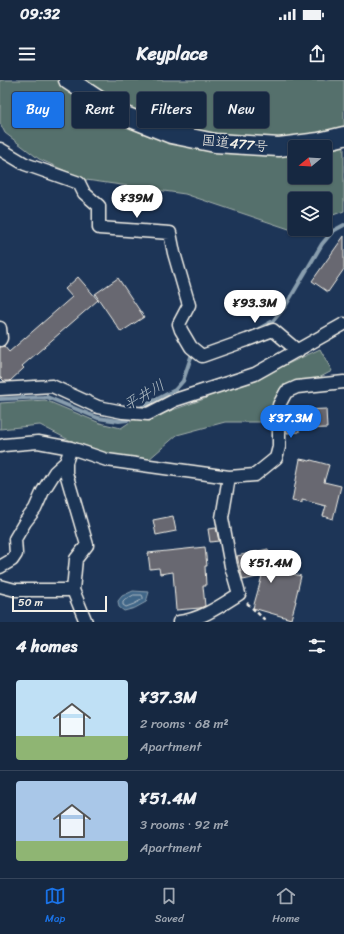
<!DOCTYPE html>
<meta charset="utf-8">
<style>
:root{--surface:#162841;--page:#1f3048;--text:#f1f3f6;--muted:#9ea6b1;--line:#35445a;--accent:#1a73e8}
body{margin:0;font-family:Sriracha,"Klee One",sans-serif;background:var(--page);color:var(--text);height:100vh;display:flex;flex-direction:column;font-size:15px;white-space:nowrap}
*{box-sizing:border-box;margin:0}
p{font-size:13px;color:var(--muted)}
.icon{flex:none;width:22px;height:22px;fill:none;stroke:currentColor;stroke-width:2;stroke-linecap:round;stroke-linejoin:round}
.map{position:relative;height:542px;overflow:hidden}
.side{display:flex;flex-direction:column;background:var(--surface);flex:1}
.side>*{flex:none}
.top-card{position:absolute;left:12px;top:12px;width:320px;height:36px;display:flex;gap:8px}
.needle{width:26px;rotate:252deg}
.controls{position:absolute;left:288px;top:60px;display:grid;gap:8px}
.controls a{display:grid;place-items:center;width:44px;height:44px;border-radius:4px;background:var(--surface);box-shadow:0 1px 3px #0004,0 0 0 1px var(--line);font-size:20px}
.scale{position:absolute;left:12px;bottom:10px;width:95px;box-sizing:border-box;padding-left:4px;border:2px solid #f4f1e8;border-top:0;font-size:11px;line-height:14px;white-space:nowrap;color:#f4f1e8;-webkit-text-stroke:3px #1d3557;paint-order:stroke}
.price{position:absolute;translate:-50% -34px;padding:0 9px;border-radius:14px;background:#fff;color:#222;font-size:13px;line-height:26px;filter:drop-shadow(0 1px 2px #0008)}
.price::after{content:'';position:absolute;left:50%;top:24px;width:12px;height:9px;margin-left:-6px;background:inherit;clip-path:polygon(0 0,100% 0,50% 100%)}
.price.active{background:var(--accent);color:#fff}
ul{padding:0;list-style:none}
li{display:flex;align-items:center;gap:12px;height:100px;padding:0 16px}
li+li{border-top:1px solid var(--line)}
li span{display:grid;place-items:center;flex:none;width:112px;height:80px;border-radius:4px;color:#555}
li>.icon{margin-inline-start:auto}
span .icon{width:48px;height:48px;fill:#fffc;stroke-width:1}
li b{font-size:17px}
h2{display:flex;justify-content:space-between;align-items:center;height:48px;padding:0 16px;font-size:17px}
.chip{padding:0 14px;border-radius:4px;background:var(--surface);box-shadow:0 1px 3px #0004,0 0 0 1px var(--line);font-size:14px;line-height:36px}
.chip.active{background:var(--accent);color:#fff}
.status{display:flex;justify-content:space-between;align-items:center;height:28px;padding:0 20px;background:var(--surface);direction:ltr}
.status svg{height:11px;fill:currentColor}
header{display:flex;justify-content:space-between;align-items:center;height:52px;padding:0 16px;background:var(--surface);font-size:18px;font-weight:700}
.menu{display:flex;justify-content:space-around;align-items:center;height:56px;border-top:1px solid var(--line);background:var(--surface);font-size:11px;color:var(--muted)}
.menu a{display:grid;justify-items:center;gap:2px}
.menu .active{color:var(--accent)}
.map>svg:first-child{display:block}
.green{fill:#546f6c;stroke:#a4b0aa;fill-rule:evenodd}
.water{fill:#416688;stroke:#899eae}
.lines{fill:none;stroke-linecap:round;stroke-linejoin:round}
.shore{stroke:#acb9c2;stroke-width:1}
.stream{stroke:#899eae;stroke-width:4}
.building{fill:#676871;stroke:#f4f1e8}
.minor-casing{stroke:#f4f1e8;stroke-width:15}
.highway-casing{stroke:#f4f1e8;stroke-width:21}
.path{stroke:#f4f1e8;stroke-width:2.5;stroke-dasharray:4 3;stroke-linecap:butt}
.minor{stroke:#1d3557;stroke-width:12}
.highway{stroke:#1d3557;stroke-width:18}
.labels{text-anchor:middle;stroke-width:4;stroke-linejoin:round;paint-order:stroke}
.street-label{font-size:14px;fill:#f4f1e8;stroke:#1d3557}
.water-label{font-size:15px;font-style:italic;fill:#b5c0c6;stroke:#1d3557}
</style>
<div class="status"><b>09:32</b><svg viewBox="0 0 49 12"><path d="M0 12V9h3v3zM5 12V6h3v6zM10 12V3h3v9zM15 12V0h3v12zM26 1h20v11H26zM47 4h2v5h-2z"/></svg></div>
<header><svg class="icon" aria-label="menu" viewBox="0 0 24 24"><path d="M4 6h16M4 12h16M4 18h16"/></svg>Keyplace<svg class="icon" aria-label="share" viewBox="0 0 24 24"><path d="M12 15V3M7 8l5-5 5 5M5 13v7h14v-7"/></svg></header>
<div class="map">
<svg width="344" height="542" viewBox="0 0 344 542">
<rect width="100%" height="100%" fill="#1d3557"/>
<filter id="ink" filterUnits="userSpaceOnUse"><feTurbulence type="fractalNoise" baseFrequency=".025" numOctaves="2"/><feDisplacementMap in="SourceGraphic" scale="8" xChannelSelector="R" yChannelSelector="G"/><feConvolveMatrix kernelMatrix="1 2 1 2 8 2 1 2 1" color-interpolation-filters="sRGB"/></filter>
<g filter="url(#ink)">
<path class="green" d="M0,0H344V131L325,138V119H295V149H296L292,150L185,114L86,100L39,79L5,53L0,43ZM295,67H325V97H295Z
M320,269L332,291L313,301L282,305L269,331L271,342H225L177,355L148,380L117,377L69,360L40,345L0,349V323L45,320L100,343L121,348L136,338L147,339L207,318L209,314L249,302Z"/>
<path class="water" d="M133,511L149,512L146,522L135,528L124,531L119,527L118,521L122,516Z"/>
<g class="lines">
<path class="shore" d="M134,515H142L143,517V519L134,524L126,527L123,525V522L125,520Z"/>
<path class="stream" d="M255,251L273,241L286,225L322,164L333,151L344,145
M0,319L47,317L98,338L119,341L127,340L131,336
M138,330L142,327L175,310L183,301L192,274L195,273"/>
</g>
<path class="building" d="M344,156V189L328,212L312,201Z
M78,197L98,220L22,286L24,288L10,301H4L0,297V267L4,266L9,272L72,217L65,209Z
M118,198L144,237L121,252L95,214Z
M326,329L327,348L299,349V352L287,353L286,331H303V330Z
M300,379L310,381L311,380L329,385L324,402L341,406L333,439L323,436L326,426L302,420V423L292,421Z
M173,436L176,451L156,455L153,440Z
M216,448L219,461L210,462L208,449Z
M205,467L207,486H205L206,506H203L205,526L200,528L176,530L173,492L160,494L159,488L150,489L148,473Z
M268,469L273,489L301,496L295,521H296L291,539L253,528L262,496L243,500L237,476Z"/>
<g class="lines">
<defs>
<path id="minor" d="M0,69L25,84L79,103L84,113L99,126V148L170,153L174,173L189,225L179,244L181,250L191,267L202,276L247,260L273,250L298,271
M0,248L1,258L0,260
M0,309L52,306L98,327L123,332L148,334L175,320L255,294L344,244
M0,366L4,365L38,362L71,368L107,380L229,397L255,395L276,378L279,367V325L286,312L297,307L344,302
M71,368L66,382V393L87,465L76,479L73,510
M0,487L12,480L16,474L15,459L25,442L35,429L43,411L55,392L66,382
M0,506L15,510H73L86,542
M179,542C202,539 220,526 239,514L231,486L222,438L229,397"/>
<path id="highway" d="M68,0L118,33L171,54L215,63L279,67L319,62L344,56"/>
</defs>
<use href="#minor" class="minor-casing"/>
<use href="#highway" class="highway-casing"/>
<path class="path" d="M247,523L267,542"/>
<use href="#minor" class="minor"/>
<use href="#highway" class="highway"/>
</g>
</g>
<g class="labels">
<g class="street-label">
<text transform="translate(235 63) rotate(6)" y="5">国道477号</text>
</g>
<g class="water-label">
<text transform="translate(144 315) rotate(-31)" y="5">平井川</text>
</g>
</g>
</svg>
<div class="controls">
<a><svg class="needle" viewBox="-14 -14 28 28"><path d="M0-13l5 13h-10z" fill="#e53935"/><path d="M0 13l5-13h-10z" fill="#9ea6b1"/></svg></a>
<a><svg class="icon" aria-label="layers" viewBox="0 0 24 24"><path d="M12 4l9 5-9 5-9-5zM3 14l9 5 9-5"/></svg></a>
</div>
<div class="scale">50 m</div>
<b class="price" style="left:137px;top:139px">¥39M</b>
<b class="price" style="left:255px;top:244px">¥93.3M</b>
<b class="price active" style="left:291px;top:359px">¥37.3M</b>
<b class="price" style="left:271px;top:504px">¥51.4M</b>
<div class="top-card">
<a class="chip active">Buy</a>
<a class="chip">Rent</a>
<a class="chip">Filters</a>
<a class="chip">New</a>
</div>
</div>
<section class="side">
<h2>4 homes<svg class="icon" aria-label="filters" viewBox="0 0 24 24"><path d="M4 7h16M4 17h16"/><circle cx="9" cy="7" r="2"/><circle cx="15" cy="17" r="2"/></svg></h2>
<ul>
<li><span style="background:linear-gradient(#bfe0f5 70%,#8fb573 0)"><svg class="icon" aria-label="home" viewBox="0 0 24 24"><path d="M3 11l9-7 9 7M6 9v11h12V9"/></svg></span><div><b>¥37.3M</b><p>2 rooms · 68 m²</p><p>Apartment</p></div></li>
<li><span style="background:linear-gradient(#a9c7e8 75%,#8fb573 0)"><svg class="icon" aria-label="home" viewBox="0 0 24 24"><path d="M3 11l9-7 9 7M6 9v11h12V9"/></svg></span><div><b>¥51.4M</b><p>3 rooms · 92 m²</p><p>Apartment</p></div></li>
</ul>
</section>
<nav class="menu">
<a class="active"><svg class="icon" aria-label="map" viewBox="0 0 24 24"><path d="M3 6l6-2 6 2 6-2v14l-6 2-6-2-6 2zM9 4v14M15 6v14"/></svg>Map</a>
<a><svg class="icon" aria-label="saved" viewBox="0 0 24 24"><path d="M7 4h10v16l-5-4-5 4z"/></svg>Saved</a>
<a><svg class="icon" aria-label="home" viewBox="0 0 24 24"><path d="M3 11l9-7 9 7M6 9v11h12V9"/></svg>Home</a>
</nav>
